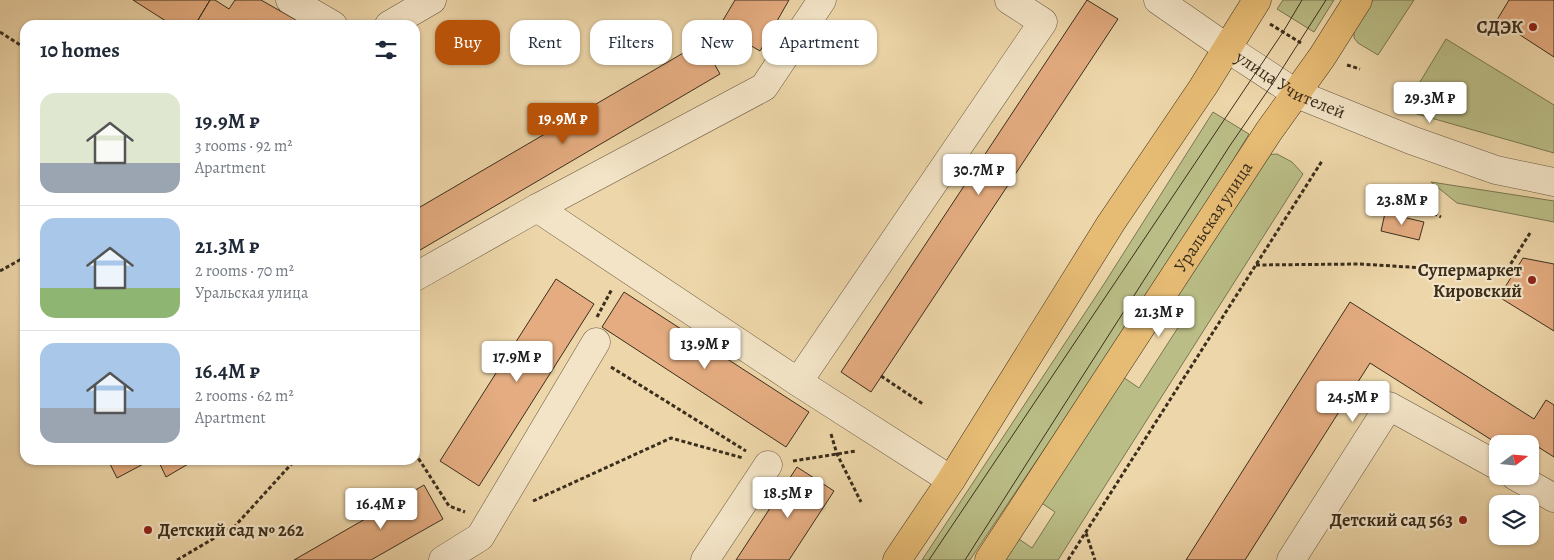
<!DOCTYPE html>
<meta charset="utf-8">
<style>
:root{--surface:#fff;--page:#f2f2f3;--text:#1f2937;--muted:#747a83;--line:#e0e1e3;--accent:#b45309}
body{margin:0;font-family:Alegreya,serif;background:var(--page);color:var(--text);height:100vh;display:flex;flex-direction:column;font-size:19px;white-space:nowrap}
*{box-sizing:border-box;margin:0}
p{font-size:16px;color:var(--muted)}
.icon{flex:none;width:28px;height:28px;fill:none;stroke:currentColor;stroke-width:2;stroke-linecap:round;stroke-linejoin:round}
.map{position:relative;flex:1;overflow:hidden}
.sheet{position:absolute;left:20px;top:20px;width:400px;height:445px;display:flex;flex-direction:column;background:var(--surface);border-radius:15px;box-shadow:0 1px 4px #0004}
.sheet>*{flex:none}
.top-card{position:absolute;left:435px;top:20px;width:475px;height:45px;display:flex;gap:10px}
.needle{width:32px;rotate:74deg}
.fabs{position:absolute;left:1489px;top:435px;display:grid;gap:10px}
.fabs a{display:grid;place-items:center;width:50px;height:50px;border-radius:10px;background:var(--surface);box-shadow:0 1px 4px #0004;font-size:25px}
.price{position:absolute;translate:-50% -42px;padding:0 11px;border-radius:5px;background:#fff;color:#222;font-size:16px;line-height:32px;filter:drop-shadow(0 1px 2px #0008)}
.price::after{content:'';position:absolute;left:50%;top:30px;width:15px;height:11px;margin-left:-8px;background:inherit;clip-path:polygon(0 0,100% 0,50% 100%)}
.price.current{background:var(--accent);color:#fff}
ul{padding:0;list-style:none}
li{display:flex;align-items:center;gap:15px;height:125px;padding:0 20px}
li+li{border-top:1px solid var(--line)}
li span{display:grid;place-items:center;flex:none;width:140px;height:100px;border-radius:15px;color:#555}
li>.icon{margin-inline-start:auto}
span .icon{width:60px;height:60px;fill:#fffc;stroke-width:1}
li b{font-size:21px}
h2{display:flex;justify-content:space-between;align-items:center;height:60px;padding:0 20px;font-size:21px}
.tag{padding:0 18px;border-radius:15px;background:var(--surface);box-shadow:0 1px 4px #0004;font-size:18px;line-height:45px}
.tag.current{background:var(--accent);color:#fff}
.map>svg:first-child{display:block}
.green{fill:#babd86;stroke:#7a7652}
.building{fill:#e4ac80;stroke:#3b2e1d}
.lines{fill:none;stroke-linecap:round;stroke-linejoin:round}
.minor-casing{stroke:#685840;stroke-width:29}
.major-casing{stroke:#3b2e1d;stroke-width:29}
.path{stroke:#3b2e1d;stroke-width:3;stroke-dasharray:4 2.5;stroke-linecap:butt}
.minor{stroke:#f3e4c7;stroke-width:28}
.major{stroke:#e6bb74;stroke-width:28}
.tram{stroke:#3b2e1d;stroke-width:1}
.poi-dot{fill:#8f2418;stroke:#f3e4c7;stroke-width:2}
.labels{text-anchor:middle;stroke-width:4.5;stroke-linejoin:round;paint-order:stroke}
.poi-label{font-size:18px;font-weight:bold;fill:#3b2e1d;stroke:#f3e4c7;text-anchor:end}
.street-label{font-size:18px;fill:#3b2e1d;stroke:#f3e4c7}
</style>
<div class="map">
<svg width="1554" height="560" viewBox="0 0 1554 560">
<rect width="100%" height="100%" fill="#edd6a9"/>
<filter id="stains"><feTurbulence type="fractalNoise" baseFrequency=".004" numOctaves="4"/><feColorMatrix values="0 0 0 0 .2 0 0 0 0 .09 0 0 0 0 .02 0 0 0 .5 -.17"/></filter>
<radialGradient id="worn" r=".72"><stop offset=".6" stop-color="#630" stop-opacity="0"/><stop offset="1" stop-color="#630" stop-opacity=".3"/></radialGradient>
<path class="green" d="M1283,0H1334L1314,32L1277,9Z
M1372,0H1414L1378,55L1358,43L1354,38V30Z
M1446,39L1554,105V153L1403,110Z
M1213,112L1249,134L1182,244L970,560H922L1104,284Z
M1277,154L1292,162L1303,174L1058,560H1001L1016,537L1032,548L1055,512L1040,502L1123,377L1139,388L1181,323L1167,312L1263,155Z
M1431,182L1554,201V222L1457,203Z"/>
<path class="building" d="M133,0H210L195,25H172Z
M210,0H215L229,9L235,0H261L303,24L195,25Z
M735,0H789L760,51L719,27Z
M1087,0L1118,19L871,392L841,372Z
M1509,0H1554V57L1497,20Z
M702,42L720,74L415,253V210Z
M1385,213L1424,222L1419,240L1381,231Z
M1523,258L1554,264V331L1499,297Z
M556,279L594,304L479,486L440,461Z
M624,292L809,412L786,447L602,327Z
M1350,302L1534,419L1546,400L1554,405V457L1524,438L1521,444H1498L1370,363L1245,560H1186Z
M108,460H151L117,478Z
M158,460H195L166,477Z
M797,467L834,491L789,560H736Z
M424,485L443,519L420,532L371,560H294Z"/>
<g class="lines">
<defs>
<g id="minor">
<path d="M290,0L333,25"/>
<path id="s1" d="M1158,0L1227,48L1297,94L1411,140L1496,170L1554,182"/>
<path d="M389,25L432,0"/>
<path d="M537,208L798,382L951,480"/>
<path d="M415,277L537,208L764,87L822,0"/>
<path d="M798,382L1043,22L1009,0"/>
<path d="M1515,476L1554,498"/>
<path d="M443,560L480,537L596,342"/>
<path d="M705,560L768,465"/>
<path d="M1291,560L1389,406L1498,466"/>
</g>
<g id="major">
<path d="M897,560L951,480L1111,223L1203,87L1257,0"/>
<path id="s2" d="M989,560L1269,131L1322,57L1358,0"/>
</g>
</defs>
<use href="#minor" class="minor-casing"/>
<use href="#major" class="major-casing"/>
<path class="path" d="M1270,24L1301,43
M0,32L25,48
M1347,65L1360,69
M1416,205L1441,217
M1256,265L1360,264L1505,273L1530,233
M0,271L25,257
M597,317L612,289
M611,367L746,451
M881,376L923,404
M831,434L837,454L861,502
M415,453L449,506L465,512
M793,461L856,451
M533,501L671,438L743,458
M1086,533L1095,560
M177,560L235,526L295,460
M1068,560L1322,161"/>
<use href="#minor" class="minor"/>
<use href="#major" class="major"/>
<path class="tram" d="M929,560L1283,32L1302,0
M965,560L1229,147L1275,80L1326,0"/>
</g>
<g class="poi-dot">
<circle cx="1533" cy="27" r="5"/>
<circle cx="1532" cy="280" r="5"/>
<circle cx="1463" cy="520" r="5"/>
<circle cx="148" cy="530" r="5"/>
</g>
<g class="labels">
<g class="poi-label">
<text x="1523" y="33">СДЭК</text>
<text x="1522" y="276">Супермаркет<tspan x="1522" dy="21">Кировский</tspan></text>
<text x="1453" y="526">Детский сад 563</text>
<text x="158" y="536" text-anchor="start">Детский сад № 262</text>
</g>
<g class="street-label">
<text dy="6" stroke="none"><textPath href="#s1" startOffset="158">улица Учителей</textPath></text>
<text dy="6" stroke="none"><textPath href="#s2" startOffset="410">Уральская улица</textPath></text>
</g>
</g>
<rect width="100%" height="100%" filter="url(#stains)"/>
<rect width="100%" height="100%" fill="url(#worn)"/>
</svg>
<div class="fabs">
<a><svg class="needle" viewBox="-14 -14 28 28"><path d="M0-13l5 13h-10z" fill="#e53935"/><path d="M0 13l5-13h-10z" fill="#747a83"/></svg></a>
<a><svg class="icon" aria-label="layers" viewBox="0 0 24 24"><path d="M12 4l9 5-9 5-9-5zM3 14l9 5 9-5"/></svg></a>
</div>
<b class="price" style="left:1430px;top:124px">29.3M ₽</b>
<b class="price current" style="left:563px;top:145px">19.9M ₽</b>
<b class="price" style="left:979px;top:196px">30.7M ₽</b>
<b class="price" style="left:1402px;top:226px">23.8M ₽</b>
<b class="price" style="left:1159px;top:338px">21.3M ₽</b>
<b class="price" style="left:705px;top:370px">13.9M ₽</b>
<b class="price" style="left:517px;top:383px">17.9M ₽</b>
<b class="price" style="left:1353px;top:423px">24.5M ₽</b>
<b class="price" style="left:788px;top:519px">18.5M ₽</b>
<b class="price" style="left:381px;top:530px">16.4M ₽</b>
<div class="top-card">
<a class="tag current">Buy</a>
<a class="tag">Rent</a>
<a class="tag">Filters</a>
<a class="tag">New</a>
<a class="tag">Apartment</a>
</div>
<section class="sheet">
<h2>10 homes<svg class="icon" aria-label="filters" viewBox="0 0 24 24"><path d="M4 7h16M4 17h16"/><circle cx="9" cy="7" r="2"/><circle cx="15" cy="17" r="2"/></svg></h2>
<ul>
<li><span style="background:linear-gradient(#dfe7d0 70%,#9aa5b1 0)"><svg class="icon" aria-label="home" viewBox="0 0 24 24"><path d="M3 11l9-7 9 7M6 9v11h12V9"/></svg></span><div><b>19.9M ₽</b><p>3 rooms · 92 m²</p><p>Apartment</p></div></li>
<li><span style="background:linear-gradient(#a9c7e8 70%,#8fb573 0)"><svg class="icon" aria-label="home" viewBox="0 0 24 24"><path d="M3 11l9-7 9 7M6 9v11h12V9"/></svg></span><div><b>21.3M ₽</b><p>2 rooms · 70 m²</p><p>Уральская улица</p></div></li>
<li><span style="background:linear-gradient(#a9c7e8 65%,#9aa5b1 0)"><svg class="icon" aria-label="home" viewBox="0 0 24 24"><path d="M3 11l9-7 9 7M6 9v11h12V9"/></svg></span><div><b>16.4M ₽</b><p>2 rooms · 62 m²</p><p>Apartment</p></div></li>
</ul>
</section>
</div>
